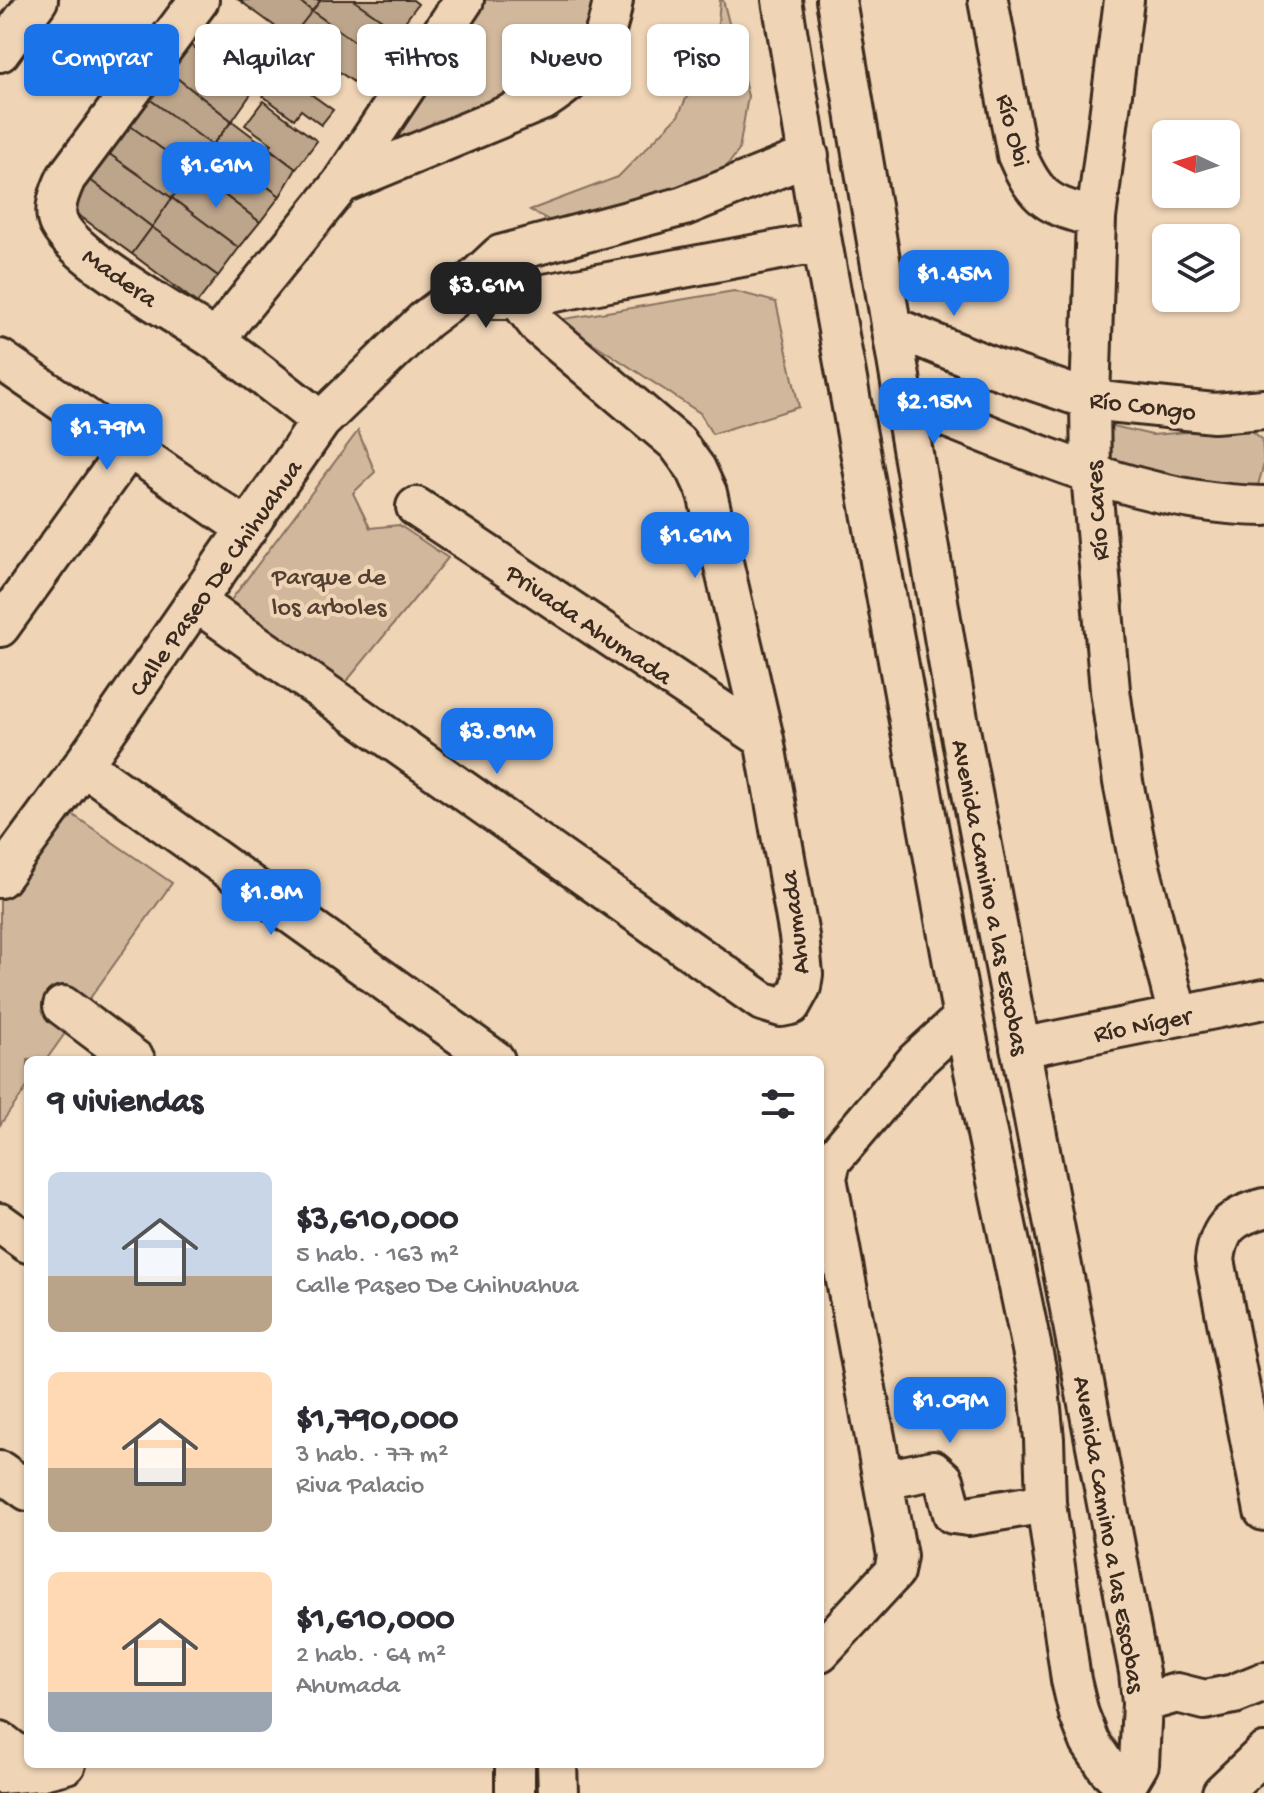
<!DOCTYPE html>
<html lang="es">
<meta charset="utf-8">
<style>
:root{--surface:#fff;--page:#f2f2f3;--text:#2b2b33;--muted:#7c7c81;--accent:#1a73e8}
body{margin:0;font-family:"Gochi Hand",sans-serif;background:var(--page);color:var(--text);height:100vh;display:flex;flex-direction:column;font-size:30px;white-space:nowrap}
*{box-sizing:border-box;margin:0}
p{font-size:26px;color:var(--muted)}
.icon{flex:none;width:44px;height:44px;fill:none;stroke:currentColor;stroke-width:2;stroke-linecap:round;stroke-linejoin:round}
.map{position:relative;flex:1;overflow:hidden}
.side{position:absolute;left:24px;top:1056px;width:800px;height:712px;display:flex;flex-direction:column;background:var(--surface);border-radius:12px;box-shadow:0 2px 6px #0004}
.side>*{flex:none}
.hud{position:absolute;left:24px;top:24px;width:800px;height:72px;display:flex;gap:16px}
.needle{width:52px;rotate:274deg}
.fabs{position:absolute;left:1152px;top:120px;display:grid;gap:16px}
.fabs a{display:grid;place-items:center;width:88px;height:88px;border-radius:12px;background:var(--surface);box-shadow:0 2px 6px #0004;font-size:40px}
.price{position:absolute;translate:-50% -68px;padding:0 18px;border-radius:16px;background:var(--accent);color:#fff;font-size:26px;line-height:52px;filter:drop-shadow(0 2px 4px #0008)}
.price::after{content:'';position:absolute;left:50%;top:48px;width:24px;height:18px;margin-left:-12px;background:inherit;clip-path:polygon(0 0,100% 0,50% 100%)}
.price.active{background:#222;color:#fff}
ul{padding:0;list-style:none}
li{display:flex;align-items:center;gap:24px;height:200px;padding:0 24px}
li span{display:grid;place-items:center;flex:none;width:224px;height:160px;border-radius:12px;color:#555}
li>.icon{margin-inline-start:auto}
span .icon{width:96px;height:96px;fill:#fffc;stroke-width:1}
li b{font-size:34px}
h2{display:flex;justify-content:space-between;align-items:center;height:96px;padding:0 24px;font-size:34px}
.tag{padding:0 28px;border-radius:12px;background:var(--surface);box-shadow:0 2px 6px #0004;font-size:28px;line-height:72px}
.tag.active{background:var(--accent);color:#fff}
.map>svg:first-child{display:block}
.green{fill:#d1b89d;stroke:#86715e;stroke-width:2}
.building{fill:#bda58c;stroke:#3b2a1e;stroke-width:2}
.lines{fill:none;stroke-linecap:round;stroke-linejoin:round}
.minor-casing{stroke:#3b2a1e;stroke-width:44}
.minor{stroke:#efd4b6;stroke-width:38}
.labels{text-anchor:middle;stroke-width:8;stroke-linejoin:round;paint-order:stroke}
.street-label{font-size:26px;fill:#3b2a1e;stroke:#efd4b6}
.park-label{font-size:26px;fill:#523f31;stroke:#efd4b6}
</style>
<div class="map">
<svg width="1264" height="1793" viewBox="0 0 1264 1793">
<rect width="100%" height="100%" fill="#efd4b6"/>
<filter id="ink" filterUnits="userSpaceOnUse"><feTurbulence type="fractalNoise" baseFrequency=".0125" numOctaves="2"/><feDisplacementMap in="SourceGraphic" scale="16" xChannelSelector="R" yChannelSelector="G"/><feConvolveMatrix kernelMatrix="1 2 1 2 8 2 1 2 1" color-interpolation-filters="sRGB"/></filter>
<g filter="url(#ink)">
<path class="green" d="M473,0H599C595,13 593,30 585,41C552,86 457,121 406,146L389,143Z
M720,0H723L748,96L739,150L718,178L552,222L530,210L618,177L678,116L717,33Z
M734,291L776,302L799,407L712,434L700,413L558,320Z
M1100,423L1152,435L1247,427L1262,439L1264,464L1258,485L1234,496L1105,465Z
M358,431L375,472L353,493L370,528L399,525L448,558L342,687L219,616Z
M66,810L172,883L46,1060H28V1086L0,1125V900Z"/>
<path class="building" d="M239,0H298L312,11L291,38Z
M298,0H321L312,11Z
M321,0H353L398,31L378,58L312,11Z
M353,0H413L418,4L398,31Z
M312,11L378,58L358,85L291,38Z
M188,43L253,91L232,121L168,71Z
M269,64L333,110L321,125L301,110L294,119L263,96L270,87L259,79Z
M168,71L232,121L212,145L148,98Z
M148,98L212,145L193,171L129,125Z
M263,101L317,141L296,169L269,148L272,144L245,125Z
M232,121L296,169L280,196L212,145Z
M129,125L193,171L172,198L108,153Z
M212,145L280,196L260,222L193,171Z
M108,153L172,198L152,227L89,179Z
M193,171L260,222L239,248L172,198Z
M89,179L152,227L132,254L69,208Z
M172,198L239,248L218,276L152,227Z
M152,227L218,276L197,303L132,254Z"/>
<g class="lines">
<defs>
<path id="minor" d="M199,0L66,178C60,191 52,210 59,224C77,260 178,314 215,340C251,366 286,394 321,421
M782,0L822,242L963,1018L1038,1378L1044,1439L1046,1503L1071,1680L1079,1714L1090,1742L1108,1769L1126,1786
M836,0L958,719L1139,1672L1142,1703L1139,1764L1126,1786
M988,0L1017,155C1037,201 1049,205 1096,218
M1124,0L1096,218L1090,400L1091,474L1110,690L1123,782L1139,863L1178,1016
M0,52L38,0
M341,184L544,100C587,72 605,51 613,0
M494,299H518L822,242
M891,326L995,368L1090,400L1214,413L1264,409
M215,340L341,184L464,0
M0,359L247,529
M906,402C1023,446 1136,504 1264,506
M416,507L764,739
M196,602L762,1001L781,1007L791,1005L801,987L803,974L799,936L764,739L707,493L696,469L677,443L539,326L518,299L500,255
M0,627L128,449
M83,765L495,1060
M0,878L83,765L321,421L425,320L453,299L500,255L684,206L809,156
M63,1006L135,1060
M1020,1048L1264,999
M1264,1208C1232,1217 1219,1226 1215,1260L1264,1511
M0,1223L28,1243
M0,1471L28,1491
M883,1480L933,1470L944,1480L953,1514L968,1516L1046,1503
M820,1652L894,1572L897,1556L827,1178L831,1161L916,1061L963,1018
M1142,1703L1177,1693L1205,1700L1234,1694L1264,1682
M0,1741L28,1763
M515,1764V1793
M557,1764L558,1793
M0,1774L38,1771L66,1764
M1222,1793L1264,1753"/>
</defs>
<use href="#minor" class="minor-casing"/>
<use href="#minor" class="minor"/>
</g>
</g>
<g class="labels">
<g class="street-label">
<text transform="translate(1015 130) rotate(76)" y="9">Río Obi</text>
<text transform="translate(121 276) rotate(35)" y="9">Madera</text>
<text transform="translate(1143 404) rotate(7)" y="9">Río Congo</text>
<text transform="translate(1095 511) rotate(-94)" y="9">Río Cares</text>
<text transform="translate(214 577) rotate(-55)" y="9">Calle Paseo De Chihuahua</text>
<text transform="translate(590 623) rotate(34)" y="9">Privada Ahumada</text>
<text transform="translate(992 897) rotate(79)" y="9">Avenida Camino a las Escobas</text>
<text transform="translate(793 923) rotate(-97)" y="9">Ahumada</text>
<text transform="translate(1142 1023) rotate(-11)" y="9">Río Níger</text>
<text transform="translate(1111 1534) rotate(80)" y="9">Avenida Camino a las Escobas</text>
</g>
<g class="park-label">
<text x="329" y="584">Parque de<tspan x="329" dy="30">los arboles</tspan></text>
</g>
</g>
</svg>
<div class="fabs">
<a><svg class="needle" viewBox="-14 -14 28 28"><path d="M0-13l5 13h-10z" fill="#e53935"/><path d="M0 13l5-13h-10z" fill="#7c7c81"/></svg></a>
<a><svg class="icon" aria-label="layers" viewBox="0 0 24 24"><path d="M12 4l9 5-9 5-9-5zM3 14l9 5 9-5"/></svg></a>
</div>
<b class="price" style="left:216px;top:210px">$1.61M</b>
<b class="price" style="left:954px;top:318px">$1.45M</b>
<b class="price active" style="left:486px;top:330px">$3.61M</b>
<b class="price" style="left:934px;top:446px">$2.15M</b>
<b class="price" style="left:107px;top:472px">$1.79M</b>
<b class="price" style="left:695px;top:580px">$1.61M</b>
<b class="price" style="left:497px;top:776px">$3.81M</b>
<b class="price" style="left:271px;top:937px">$1.8M</b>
<b class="price" style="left:950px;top:1445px">$1.09M</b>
<div class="hud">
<a class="tag active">Comprar</a>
<a class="tag">Alquilar</a>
<a class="tag">Filtros</a>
<a class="tag">Nuevo</a>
<a class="tag">Piso</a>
</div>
<section class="side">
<h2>9 viviendas<svg class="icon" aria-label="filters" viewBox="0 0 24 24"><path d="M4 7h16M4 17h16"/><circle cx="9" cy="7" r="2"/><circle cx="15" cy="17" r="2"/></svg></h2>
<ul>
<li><span style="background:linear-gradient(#c9d6e8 65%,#b9a48a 0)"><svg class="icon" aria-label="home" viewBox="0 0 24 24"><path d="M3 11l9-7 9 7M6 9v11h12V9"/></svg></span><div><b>$3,610,000</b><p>5 hab. · 163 m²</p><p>Calle Paseo De Chihuahua</p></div></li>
<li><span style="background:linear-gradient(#ffd9b3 60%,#b9a48a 0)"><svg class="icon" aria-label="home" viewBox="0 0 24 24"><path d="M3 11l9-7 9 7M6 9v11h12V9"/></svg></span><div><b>$1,790,000</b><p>3 hab. · 77 m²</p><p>Riva Palacio</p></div></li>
<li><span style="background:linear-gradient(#ffd9b3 75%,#9aa5b1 0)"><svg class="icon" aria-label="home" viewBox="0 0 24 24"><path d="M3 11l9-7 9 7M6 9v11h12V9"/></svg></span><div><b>$1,610,000</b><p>2 hab. · 64 m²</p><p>Ahumada</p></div></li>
</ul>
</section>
</div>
